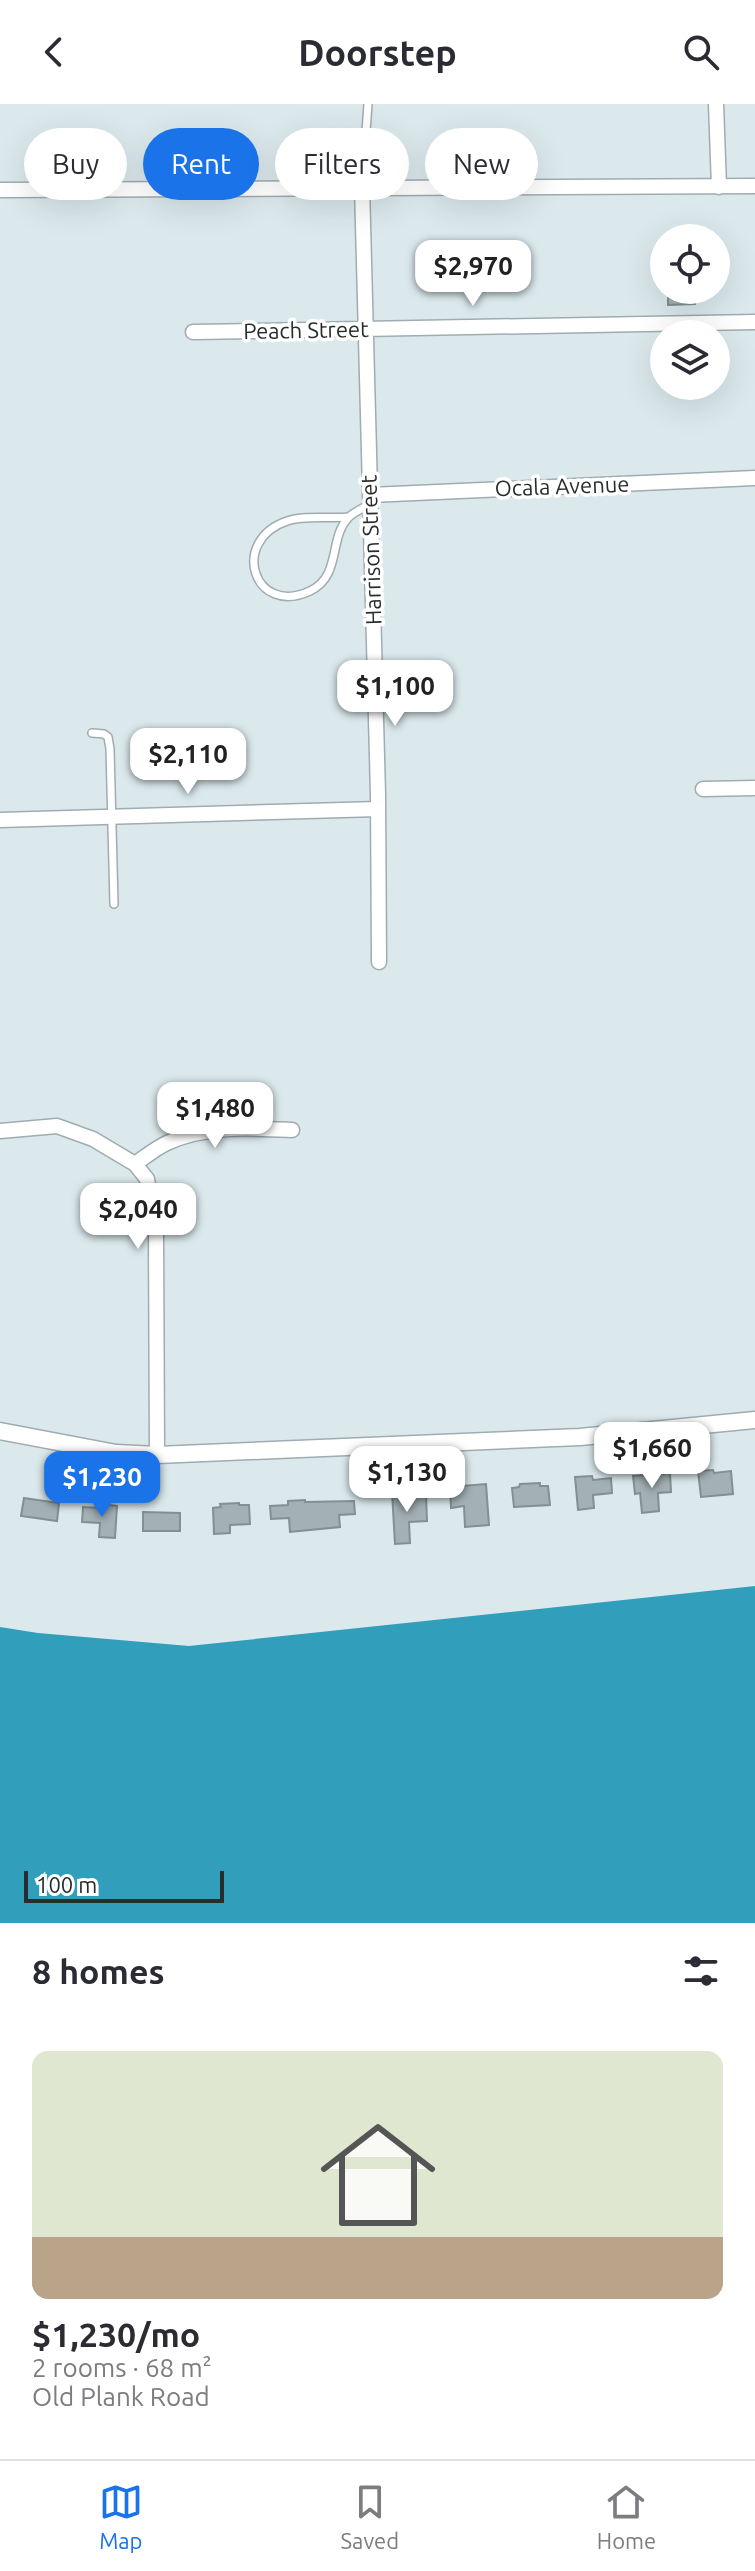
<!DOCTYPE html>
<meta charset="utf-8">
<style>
:root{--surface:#fff;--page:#f2f2f3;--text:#2b2b33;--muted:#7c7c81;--line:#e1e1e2;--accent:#1a73e8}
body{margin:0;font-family:Ubuntu,sans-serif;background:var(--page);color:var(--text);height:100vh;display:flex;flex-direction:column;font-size:30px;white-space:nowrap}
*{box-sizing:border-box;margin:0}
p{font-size:26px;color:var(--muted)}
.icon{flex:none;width:44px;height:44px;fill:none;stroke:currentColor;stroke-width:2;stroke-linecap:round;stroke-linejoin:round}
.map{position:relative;height:1819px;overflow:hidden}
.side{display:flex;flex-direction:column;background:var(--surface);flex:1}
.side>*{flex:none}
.hud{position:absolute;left:24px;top:24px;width:708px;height:72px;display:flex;gap:16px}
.controls{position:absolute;left:650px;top:120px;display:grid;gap:16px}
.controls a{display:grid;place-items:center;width:80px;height:80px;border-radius:50%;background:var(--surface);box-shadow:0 8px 32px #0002;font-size:40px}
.scale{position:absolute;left:24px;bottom:20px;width:200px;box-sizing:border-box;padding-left:8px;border:4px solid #272c2d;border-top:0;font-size:22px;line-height:28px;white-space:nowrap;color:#272c2d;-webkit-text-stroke:6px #fff;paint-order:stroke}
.price{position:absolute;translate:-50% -68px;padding:0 18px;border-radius:16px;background:#fff;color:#222;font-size:26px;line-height:52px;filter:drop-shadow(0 2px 4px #0008)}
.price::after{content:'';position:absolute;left:50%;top:48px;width:24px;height:18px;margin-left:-12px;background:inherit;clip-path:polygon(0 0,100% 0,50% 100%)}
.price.selected{background:var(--accent);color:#fff}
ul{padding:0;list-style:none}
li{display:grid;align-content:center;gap:16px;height:424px;padding:0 32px}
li+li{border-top:2px solid var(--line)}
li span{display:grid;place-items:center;height:248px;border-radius:16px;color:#555}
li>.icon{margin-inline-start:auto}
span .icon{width:144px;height:144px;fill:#fffc;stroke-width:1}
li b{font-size:34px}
h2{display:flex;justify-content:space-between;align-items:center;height:96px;padding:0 32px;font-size:34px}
.tag{padding:0 28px;border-radius:36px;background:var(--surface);box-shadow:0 8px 32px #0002;font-size:28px;line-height:72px}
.tag.selected{background:var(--accent);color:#fff}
header{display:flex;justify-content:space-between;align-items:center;height:104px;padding:0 32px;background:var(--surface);font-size:36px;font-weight:700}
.menu{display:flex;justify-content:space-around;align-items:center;height:112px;border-top:2px solid var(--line);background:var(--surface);font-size:22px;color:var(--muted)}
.menu a{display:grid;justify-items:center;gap:4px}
.menu .selected{color:var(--accent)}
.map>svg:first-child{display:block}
.water{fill:#319ebb}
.building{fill:#a3b0b5;stroke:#828f93;stroke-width:2}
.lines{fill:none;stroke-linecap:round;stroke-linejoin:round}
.service-casing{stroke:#9facb0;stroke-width:10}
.minor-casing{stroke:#9facb0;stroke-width:17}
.tertiary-casing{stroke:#9facb0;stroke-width:19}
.service{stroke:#fff;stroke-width:7}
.minor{stroke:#fff;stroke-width:14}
.tertiary{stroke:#fff;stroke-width:16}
.labels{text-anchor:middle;stroke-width:7;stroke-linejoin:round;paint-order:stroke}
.street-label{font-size:22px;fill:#272c2d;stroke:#fff}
</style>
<header><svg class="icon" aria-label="back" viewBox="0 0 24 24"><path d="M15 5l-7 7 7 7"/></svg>Doorstep<svg class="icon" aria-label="search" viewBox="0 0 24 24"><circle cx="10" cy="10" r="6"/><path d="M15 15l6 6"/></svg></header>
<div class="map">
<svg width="755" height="1819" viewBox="0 0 755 1819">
<rect width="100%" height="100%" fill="#dbe9ed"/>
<path class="water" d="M755,1482V1819H0V1523L38,1529L189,1542Z"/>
<path class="building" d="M668,186H694L695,200L668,201Z
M713,1366L714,1369L731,1367L733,1390L701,1393L698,1367Z
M670,1369L671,1388L658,1389L659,1407L642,1409L640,1389L635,1390L633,1372Z
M592,1372L593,1376L611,1374L612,1389L593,1391L594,1404L578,1406L575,1373Z
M540,1379V1382H548L550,1401L514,1403L512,1384L519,1383L520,1380Z
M486,1380L489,1421L465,1423L464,1402L451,1404L450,1383Z
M408,1387L409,1391L426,1390L427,1417L409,1418L410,1439L395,1440L392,1388Z
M24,1394L59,1399L57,1417L21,1412Z
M305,1396V1398L354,1397L355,1410L339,1411L340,1423L290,1428L289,1414L271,1415L270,1402L288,1401V1397Z
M239,1399V1401H249L250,1420L230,1421V1429L214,1430L213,1404L221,1403L220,1400Z
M100,1400L117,1402L115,1434L99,1433L100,1419L82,1418L83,1403L100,1404Z
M143,1408L180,1409V1427H143Z"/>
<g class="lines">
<defs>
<path id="service" d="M362,82L368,0
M349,413C329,415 305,411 287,417C229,437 254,513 310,487C342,472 328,434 349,413C354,408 363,404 370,400
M92,629L104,630L108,633L110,645L114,800"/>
<path id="minor" d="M716,0L719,83
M362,82L378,691L379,858
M0,86L755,82
M193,228L755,218
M370,391L755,374
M703,685L755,684
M0,716L378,705
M0,1027L57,1022L93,1035L135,1060L147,1075L156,1128L157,1351
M135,1060C145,1053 156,1044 167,1039C205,1021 251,1024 292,1026"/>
<path id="tertiary" d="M0,1327L116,1349L157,1351L580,1333L755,1316"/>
</defs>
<use href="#service" class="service-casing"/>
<use href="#minor" class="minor-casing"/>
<use href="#tertiary" class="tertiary-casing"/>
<use href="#service" class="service"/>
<use href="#minor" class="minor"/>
<use href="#tertiary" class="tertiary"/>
</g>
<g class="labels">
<g class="street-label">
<text transform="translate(306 226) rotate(-1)" y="8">Peach Street</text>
<text transform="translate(562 382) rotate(-2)" y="8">Ocala Avenue</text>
<text transform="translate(371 446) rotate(-92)" y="8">Harrison Street</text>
</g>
</g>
</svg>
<div class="controls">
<a><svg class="icon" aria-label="locate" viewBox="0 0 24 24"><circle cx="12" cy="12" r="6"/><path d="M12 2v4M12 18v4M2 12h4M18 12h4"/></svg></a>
<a><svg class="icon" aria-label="layers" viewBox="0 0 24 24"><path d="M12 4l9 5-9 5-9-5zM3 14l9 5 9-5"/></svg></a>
</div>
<div class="scale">100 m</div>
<b class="price" style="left:473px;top:204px">$2,970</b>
<b class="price" style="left:395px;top:624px">$1,100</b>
<b class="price" style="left:188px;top:692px">$2,110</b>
<b class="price" style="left:215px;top:1046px">$1,480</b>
<b class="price" style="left:138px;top:1147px">$2,040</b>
<b class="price" style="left:652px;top:1386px">$1,660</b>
<b class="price" style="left:407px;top:1410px">$1,130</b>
<b class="price selected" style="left:102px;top:1415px">$1,230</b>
<div class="hud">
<a class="tag">Buy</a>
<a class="tag selected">Rent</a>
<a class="tag">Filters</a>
<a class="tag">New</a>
</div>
</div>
<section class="side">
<h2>8 homes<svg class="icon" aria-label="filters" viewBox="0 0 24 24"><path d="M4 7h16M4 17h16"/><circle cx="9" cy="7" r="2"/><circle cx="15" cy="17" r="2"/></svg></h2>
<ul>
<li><span style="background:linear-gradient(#dfe7d0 75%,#b9a48a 0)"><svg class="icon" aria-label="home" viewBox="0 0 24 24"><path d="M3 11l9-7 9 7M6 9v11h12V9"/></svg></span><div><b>$1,230/mo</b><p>2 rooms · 68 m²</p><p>Old Plank Road</p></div></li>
</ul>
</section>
<nav class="menu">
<a class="selected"><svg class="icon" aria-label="map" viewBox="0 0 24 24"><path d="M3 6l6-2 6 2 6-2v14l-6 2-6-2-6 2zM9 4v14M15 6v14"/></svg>Map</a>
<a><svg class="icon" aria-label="saved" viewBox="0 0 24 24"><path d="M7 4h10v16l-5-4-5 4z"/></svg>Saved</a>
<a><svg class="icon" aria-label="home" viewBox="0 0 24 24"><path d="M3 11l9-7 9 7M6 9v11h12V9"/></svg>Home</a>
</nav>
